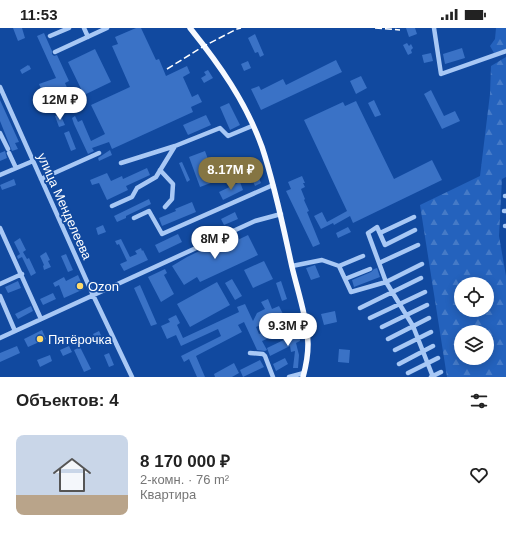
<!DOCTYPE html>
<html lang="ru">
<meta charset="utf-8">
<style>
:root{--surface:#fff;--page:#f6f6f6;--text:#222;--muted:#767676;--accent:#857543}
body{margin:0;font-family:Helvetica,sans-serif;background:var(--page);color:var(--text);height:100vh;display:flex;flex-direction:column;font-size:15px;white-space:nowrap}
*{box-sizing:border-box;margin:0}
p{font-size:13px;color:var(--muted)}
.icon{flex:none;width:22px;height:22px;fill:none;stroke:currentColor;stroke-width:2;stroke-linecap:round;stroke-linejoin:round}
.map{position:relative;height:349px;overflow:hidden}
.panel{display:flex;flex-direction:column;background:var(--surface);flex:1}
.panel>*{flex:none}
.buttons{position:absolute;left:454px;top:249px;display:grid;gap:8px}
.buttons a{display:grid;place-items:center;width:40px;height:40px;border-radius:50%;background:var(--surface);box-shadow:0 2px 10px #0003;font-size:20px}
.price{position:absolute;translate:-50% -34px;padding:0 9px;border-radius:14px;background:#fff;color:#222;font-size:13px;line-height:26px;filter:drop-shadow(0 1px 2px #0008)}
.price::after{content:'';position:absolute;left:50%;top:24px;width:12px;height:9px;margin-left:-6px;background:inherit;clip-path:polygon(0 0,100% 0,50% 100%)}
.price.selected{background:var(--accent);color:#fff}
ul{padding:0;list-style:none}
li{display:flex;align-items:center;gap:12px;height:100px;padding:0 16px}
li span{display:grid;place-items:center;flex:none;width:112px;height:80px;border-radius:8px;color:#555}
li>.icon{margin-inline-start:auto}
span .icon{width:48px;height:48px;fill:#fffc;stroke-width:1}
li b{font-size:17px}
h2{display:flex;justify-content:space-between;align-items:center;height:48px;padding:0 16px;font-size:17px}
.status{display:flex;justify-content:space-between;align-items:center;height:28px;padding:0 20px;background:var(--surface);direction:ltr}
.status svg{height:11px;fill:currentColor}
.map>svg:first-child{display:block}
.forest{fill:url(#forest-firs);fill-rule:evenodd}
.building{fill:#3a72c6;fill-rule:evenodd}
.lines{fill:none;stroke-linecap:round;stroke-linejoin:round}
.minor{stroke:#a8c8f5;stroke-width:4.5}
.major{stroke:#f6f9ff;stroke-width:5.5}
.rail{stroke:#fff;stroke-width:1.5;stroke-dasharray:7 3;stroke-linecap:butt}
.poi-dot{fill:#ffdb6c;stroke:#11499f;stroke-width:1.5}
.labels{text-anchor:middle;stroke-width:3.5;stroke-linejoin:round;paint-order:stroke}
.street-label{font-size:13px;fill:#fff;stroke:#11499f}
.poi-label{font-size:13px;fill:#fff;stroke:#11499f;text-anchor:start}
</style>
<div class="status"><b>11:53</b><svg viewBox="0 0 49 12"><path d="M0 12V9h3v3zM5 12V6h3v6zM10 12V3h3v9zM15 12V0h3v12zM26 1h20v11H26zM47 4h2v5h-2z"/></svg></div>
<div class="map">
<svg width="506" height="349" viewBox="0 0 506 349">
<defs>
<pattern id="forest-firs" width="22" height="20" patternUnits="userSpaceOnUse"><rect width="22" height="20" fill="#2462bd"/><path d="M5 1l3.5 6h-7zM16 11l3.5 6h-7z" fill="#457ac7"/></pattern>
</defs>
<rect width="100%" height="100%" fill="#11499f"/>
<path class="forest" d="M496,0H506V21L494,25L490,18L495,11Z
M506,29V149L502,151L499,208L506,248V349H447L420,177L480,148L490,66L491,38ZM461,256H487V282H461ZM461,304H487V330H461Z"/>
<path class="building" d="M13,0H22L25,10L18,13Z
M136,0H141L156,32L159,31L166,48L187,38L190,45L183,49L192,69L198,66L202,74L191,79L193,84L112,121L109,114L92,120L94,123L88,126L74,96L72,90L75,88L78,94L82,92L91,113L105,106L91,77L130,59L112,18L118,16L115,9Z
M406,0H415L417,6L409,9Z
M44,5L52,23V26L54,28L57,27L69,53L65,55L77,82L71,85L62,66L46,73L39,56L56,50L37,8Z
M255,6L264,27L260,29L258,24L255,25L248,10Z
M407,15L409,18L411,16L413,20L411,22L412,25L408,27L403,17Z
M462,20L465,30L445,36L443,26Z
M95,21L111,54L84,67L68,34Z
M431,25L433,33L424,35L422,27Z
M336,32L342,44L261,82L251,61L259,58L261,62L283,51L286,57Z
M248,33L251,40L244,43L241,36Z
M28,37V38L29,37L31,41L22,46L20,42Z
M208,42L213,50L204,55L201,50L206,47L204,44Z
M361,48L367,60L356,66L350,53Z
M431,62L444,88L455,83L460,93L442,101L424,66Z
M0,72L19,114L15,115L18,121L12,123L0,93Z
M374,72L381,87L375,89L368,75Z
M356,73L394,151L432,132L442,152L353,195L350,188L334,197L333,195L321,201L314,188L322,184L327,194L347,183L304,92L343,74L345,78Z
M229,75L240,97L230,102L220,79Z
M60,86L65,97L59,99L55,88Z
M206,87L211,97L188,107L183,97Z
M69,103L76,121L71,123L64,105Z
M110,122L112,127L99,133L98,130Z
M5,123L7,130L0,133V125Z
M205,123L216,153L200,159L189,129Z
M182,134L190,152L187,154L179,135Z
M147,140L150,147L126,158L128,162L107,172L99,155L92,157L90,152L107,145L111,153L122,148L123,151Z
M257,146L261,155L255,158L251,149Z
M302,148L305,155H303L305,159L301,161L305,171L304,172L309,183L307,184L320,216L313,219L286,163L291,161L288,154Z
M14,151L16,157L2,162L0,157Z
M240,154L243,162L223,172L219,164Z
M149,171L151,176L126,188V190L117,194L114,188Z
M192,174L196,184L162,198L159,190L176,183L175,181Z
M235,184L238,191L224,197L221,191Z
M103,197L106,204L98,207L96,200Z
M348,199L351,204L338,210L336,205Z
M178,206L182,214L159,225L155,217Z
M248,207L258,227L200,254L197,249L184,257L172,238L187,229L216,215L219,221Z
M20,210L26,222L23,224L27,231L29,230L36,245L31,248L22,229L18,231L17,228L20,226L14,214Z
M121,211L130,229L137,226L135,223L141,220L142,223L143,222L148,232L124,243L120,236L127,233L119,216L117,217L115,213Z
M46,224L50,232L48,233L51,239L44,242L43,238L44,237L40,228Z
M66,226L73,242L68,244L61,228Z
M264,233L273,251L253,260L244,242Z
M315,237L320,249L311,252L306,240Z
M377,240L380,249L354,259L352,252L371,244L374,241Z
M165,241L167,245L164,247L174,266L161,274L148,249Z
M78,247L84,261L64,270L59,257L55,259L53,255L64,249L66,253Z
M232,251L242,268L235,272L225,255Z
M18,253L21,260L8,265L5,259Z
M281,253L287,271L282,273L276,255Z
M217,254L230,277L190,299L177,276Z
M140,257L157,296L151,298L134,260Z
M53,265L56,271L43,277L40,271Z
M268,271L272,281L279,278L283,286L270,292L274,299L287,293L290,301L262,313L267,322L265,323L257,322L244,294L238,297L242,304L196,328L205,349H197L189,331L184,334L181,328L221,308L218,301L181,318L176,307L167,311L161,298L170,294L168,291L176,287L180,295L177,297L183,310L239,284L237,279L245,276L253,293L257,285L265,281L261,274ZM263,296L266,303L259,306L256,299Z
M31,278L33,283L18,291L15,286Z
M335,283L337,294L324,297L321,286Z
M42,302L46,311L28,319L24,311Z
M295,302H299L300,313L296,315L299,327L298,340H293L295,323L291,324L290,318L270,328L267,320L296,306Z
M99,303L105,316L99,318L93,306Z
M17,318L20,325L0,334V325Z
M69,318L72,324L63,328L60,322Z
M80,319L91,341L84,344L74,322Z
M339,321L350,322L349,335L338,334Z
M109,325L114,337L109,339L104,327Z
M50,327L52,333L40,339L37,332Z
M285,330L288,336L276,343L273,336Z
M260,332L264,339L243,349L240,342Z
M234,335L239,345L232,349H215L214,346Z"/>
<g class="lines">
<path class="minor" d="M84,0L88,9
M434,0L441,46L506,23
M50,8L69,0
M55,24L107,0
M0,59L93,267L132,349
M0,105L8,121
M9,125L16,140
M121,135L175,118L220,100L228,108L252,98
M160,142L173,156L172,171L165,179
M0,147L33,133
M41,151L99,125
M505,168H506
M112,178L132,169L137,160L156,149L175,118
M504,183H506
M134,190L149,183L162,206L273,157
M505,198H506
M0,200L41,291
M415,202L385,217L377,199L368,205L386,254L422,236
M380,205L414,189
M379,235L418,217
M292,238L322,232L339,238L351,264L386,254L413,298L433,349
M339,238L363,228
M345,251L370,241
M0,256L22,246
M0,268L15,303
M360,280L421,250
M370,290L425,264
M382,299L427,277
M0,310L255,193L281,186
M388,311L429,290
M395,322L431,304
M250,325L263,326L265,328L273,349
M399,336L433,318
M408,345L438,330
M289,349L304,345
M431,349L441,344"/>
<path class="major" d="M190,0C219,36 246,74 262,119C275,158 283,198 292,239C298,264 307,290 308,316C308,327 306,338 303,349"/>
<path class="rail" d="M375,0L400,2
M167,41L204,18L237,1L241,0"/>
</g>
<g class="poi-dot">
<circle cx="80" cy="258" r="4"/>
<circle cx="40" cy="311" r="4"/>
</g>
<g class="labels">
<g class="street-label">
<text transform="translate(65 178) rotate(66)" y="5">улица Менделеева</text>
</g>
<g class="poi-label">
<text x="88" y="263">Ozon</text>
<text x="48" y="316">Пятёрочка</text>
</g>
</g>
</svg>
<div class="buttons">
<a><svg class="icon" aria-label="locate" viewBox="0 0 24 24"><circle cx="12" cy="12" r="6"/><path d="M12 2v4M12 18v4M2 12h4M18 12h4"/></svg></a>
<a><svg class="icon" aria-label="layers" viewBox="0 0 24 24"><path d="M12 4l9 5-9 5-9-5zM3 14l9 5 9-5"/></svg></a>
</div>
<b class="price" style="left:60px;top:93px">12M ₽</b>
<b class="price selected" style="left:231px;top:163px">8.17M ₽</b>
<b class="price" style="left:215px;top:232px">8M ₽</b>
<b class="price" style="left:288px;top:319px">9.3M ₽</b>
</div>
<section class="panel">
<h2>Объектов: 4<svg class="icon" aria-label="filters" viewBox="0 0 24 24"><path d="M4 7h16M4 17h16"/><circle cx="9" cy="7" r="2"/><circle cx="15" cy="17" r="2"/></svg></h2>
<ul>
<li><span style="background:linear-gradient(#c9d6e8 75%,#b9a48a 0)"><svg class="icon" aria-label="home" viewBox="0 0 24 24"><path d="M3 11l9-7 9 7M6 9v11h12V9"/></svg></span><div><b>8 170 000 ₽</b><p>2-комн. · 76 m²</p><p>Квартира</p></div><svg class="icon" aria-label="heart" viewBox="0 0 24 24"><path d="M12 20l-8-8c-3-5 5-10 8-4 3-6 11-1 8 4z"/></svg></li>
</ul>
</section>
